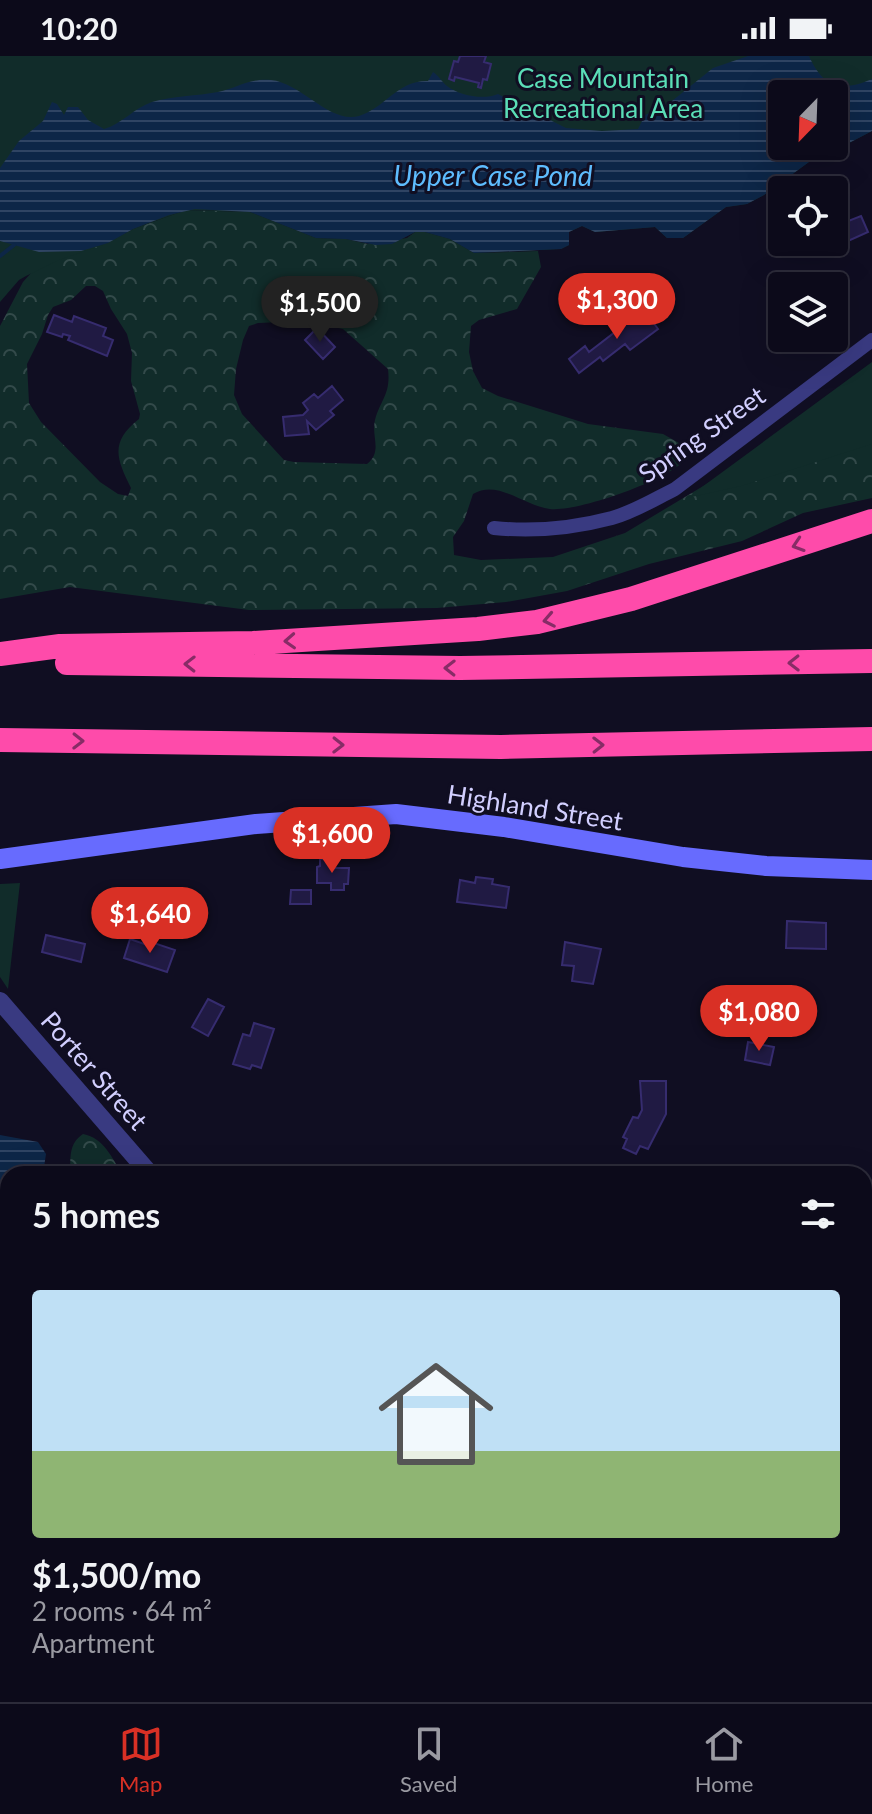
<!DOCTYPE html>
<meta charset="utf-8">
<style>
:root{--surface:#0c0a1a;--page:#1a1827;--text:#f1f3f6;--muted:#9a9aa2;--line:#2c2b39;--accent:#d93025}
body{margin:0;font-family:Lato,sans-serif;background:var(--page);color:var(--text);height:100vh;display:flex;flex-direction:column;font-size:30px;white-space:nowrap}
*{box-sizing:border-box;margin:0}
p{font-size:26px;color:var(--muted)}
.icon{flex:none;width:44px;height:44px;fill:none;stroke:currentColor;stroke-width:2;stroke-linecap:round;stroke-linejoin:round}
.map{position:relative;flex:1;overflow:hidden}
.sheet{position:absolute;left:0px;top:1110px;width:872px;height:536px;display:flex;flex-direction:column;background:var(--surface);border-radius:24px 24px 0 0;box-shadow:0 8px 32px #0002,0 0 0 2px var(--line)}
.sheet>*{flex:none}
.needle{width:52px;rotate:203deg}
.buttons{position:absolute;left:768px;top:24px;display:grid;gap:16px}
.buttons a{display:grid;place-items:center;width:80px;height:80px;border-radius:8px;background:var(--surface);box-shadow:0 8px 32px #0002,0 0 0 2px var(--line);font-size:40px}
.price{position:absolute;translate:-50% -68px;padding:0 18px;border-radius:28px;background:var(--accent);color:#fff;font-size:26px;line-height:52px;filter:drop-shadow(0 2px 4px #0008)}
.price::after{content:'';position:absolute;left:50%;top:48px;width:24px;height:18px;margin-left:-12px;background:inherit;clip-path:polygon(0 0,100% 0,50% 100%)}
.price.active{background:#222;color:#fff}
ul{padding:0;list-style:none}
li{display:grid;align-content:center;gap:16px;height:424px;padding:0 32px}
li span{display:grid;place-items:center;height:248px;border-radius:8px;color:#555}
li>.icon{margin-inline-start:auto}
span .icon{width:144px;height:144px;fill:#fffc;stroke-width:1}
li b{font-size:34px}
h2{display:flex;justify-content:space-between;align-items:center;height:96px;padding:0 32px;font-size:34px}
.status{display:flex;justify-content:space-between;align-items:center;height:56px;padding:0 40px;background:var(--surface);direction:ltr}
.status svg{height:22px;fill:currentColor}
.menu{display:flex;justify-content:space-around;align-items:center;height:112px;border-top:2px solid var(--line);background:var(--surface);font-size:22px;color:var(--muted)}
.menu a{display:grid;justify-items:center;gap:4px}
.menu .active{color:var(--accent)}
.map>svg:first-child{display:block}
.forest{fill:url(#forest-crowns);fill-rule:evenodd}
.park{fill:#112c2a;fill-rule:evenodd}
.water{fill:url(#water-rules);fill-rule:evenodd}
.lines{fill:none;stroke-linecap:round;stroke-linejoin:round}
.stream{stroke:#0d2647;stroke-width:4}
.building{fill:#201a43;stroke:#362c6f;stroke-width:2}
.minor{stroke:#393a81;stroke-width:14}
.tertiary{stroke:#393a81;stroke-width:18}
.secondary{stroke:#676bfe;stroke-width:20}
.motorway{stroke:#fe4baa;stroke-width:24}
.oneway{stroke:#872c66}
.labels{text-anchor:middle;stroke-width:6;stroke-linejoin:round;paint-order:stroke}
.park-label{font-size:26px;fill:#5bdeb7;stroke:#100e22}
.street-label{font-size:26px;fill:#d2cfff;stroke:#100e22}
.water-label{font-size:28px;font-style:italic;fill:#5ebcfe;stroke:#100e22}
</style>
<div class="status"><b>10:20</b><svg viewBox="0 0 49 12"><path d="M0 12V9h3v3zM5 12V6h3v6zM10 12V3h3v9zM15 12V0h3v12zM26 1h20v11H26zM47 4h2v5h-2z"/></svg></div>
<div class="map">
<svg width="872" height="1646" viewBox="0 0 872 1646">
<defs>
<pattern id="forest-crowns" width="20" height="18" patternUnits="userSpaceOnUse" patternTransform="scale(2)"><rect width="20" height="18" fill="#112c2a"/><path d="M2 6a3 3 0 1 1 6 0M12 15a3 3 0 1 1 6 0" fill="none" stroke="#334a4a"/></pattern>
<pattern id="water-rules" width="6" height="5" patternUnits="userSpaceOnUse" patternTransform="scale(2)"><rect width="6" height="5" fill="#0d2647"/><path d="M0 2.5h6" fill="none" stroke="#2f4463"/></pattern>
</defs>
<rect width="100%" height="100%" fill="#100e22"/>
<path class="forest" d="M186,154L250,156L316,182L346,183L368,188L407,182L415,176H425L450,183L474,197L538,195L541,211L517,253L479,264L471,270L469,296L473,315L482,332L498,340L588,368L663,378L679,387L684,395V405C665,425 578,456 550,453C524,450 498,423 473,438L464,465L453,481L454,499L481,504L553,501L625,477L725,417L872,307V442L803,457L742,485L649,508L567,535L506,546L437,552L249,554L70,531L0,543V270L23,226L42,205L107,187L133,173ZM86,230H95L103,235L111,253L127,278L132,297L131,325L140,358L139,363C110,386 116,402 131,432L128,440L118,438L100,426L41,366L29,347L27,308L42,278L48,259L53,251L71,244ZM305,265L343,273L388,313C391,338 381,343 375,364C371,381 383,395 367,408L294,406L284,404L242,358L234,339L236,313L243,284L249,270L258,267Z
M83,1078C104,1082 112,1102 122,1118H70C71,1102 68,1088 83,1078Z
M8,1167V1253L0,1249V1175Z
M0,1363L8,1366V1638H162V1646H0Z"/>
<path class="park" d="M0,0H872V75L849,87L828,92L764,139L747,148L726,151L683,182H667L655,171L595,176L582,170L569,176V189L561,193L474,197L450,183L425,176H415L392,188L376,189L346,183L316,182L250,156L186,154L133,173L108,187L59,204L26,220L19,224L0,246ZM782,38H834V90H782Z
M872,306V388L741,430L687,442Z
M20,827L8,933L0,921V828Z"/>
<path class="water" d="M748,0H809C823,32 842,36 872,23V75L849,87L828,92L764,139L747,148L726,151L683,182H667L655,171L595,176L582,170L569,176V189L561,193L474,197L450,183L425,176H415L392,188L376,189L346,183L316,182L250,156L195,153L169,159L133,173L108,187L81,195L39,196L0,185V112L19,85L43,65L52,46L57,48L64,59L68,51H78L88,64L104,73C122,68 134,52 152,46C172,40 197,40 218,36C237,32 249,22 271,24C302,27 329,68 359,60C385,52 398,24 428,25L433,16C439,20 441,25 447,30C460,40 484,44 498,38L566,72L602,75L638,73L645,59L667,49L713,12ZM782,38H834V90H782Z
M0,1079L38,1086L46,1098L44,1111L33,1118H8V1129L0,1132Z"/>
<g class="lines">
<path class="stream" d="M0,200L14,189"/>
</g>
<path class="building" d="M460,0H486L484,6L491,8L487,24L483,23L481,32L478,31L479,27L455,21L454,25L449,23L454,5L458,6Z
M861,160L868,176L817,199L816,195L807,199L802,186H834V170L836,174L844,170L843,167Z
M645,255L658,273L630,294L625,288L603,305L600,301L579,317L569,303L585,290L589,296L624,269L618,261L625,256L632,265Z
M54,259L72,266L74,260L106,272L103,280L113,284L107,300L68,284L70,280L63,278L62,281L47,276Z
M317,272L335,291L323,303L305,284Z
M332,330L343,344L330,355L334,359L316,374L307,365L309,378L285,380L283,361L303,359L308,354L303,347L314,338L318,342Z
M320,803H333V812H349L348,828H344V834H331V827H317V811L320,810Z
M476,821L493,823L492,828L509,831L506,852L457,846L460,824L475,827Z
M291,834H311V848H290Z
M787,865L826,867V893L786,892Z
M46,879L85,888L81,906L42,896Z
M130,883L147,889L148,885L175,894L167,916L124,902Z
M565,886L601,893L593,928L572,925L574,910L562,909Z
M208,943L224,951L208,980L192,971Z
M718,950L753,953L751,980L716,977Z
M254,967L274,973L261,1012L252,1009L250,1013L233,1008L243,978L250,980Z
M748,986L774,991L770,1009L745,1004Z
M640,1025H666V1058L648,1093L640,1090L636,1098L623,1092L627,1083L623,1081L633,1061L638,1062L642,1054Z
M424,1638H476L478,1639L472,1646H429L422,1640Z"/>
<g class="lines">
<path class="minor" d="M494,472C533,476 574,472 612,462C634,456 655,443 675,433L872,284"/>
<path class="tertiary" d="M0,945L150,1118
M864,1403L872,1377
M711,1638L722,1646
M848,1638L850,1646"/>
<path class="secondary" d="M0,803L256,768L396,758L504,771L683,801L766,810L872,814"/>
<path class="motorway" d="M0,598L60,590L253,587L478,573L537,566L631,543L872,465
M67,607L460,612L872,605
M0,684L501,691L872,683"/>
</g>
<defs><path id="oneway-chevron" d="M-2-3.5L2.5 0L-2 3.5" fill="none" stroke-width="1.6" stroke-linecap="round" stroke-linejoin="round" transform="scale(2)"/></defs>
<g class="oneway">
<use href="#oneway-chevron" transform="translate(798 489) rotate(162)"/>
<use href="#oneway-chevron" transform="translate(549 564) rotate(169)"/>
<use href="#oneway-chevron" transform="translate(290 585) rotate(177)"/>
<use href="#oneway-chevron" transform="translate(794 607) rotate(179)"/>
<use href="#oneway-chevron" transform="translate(190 608) rotate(-179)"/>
<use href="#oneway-chevron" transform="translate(450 612) rotate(-179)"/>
<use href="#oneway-chevron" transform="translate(78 685) rotate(1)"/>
<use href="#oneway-chevron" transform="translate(338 689) rotate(1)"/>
<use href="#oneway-chevron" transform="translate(598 689) rotate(-1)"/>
</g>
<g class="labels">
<g class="park-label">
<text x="603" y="32">Case Mountain<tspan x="603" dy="30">Recreational Area</tspan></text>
</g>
<g class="street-label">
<text transform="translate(702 379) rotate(-35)" y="9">Spring Street</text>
<text transform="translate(535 752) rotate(9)" y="9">Highland Street</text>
<text transform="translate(94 1015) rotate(49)" y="9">Porter Street</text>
</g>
<g class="water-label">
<text x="493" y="130">Upper Case Pond</text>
</g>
</g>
</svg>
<div class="buttons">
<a><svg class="needle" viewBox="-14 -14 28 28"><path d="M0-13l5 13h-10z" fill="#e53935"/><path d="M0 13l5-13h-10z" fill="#9a9aa2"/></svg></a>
<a><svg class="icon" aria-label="locate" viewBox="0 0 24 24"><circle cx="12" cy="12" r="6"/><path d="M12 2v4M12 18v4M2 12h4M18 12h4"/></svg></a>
<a><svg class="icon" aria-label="layers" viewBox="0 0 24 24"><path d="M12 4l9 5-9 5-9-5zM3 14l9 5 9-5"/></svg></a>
</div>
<b class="price" style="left:617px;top:285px">$1,300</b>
<b class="price active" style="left:320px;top:288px">$1,500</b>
<b class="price" style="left:332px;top:819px">$1,600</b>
<b class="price" style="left:150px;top:899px">$1,640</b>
<b class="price" style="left:759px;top:997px">$1,080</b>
<section class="sheet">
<h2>5 homes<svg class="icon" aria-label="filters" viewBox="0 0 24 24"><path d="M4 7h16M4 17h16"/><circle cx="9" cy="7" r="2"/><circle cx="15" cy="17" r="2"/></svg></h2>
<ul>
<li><span style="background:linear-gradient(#bfe0f5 65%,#8fb573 0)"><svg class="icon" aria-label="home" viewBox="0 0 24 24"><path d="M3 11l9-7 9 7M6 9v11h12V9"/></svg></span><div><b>$1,500/mo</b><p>2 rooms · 64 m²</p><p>Apartment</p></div></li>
</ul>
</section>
</div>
<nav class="menu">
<a class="active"><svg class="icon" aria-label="map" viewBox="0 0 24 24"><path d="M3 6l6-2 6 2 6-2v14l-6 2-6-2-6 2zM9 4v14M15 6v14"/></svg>Map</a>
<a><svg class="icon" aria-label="saved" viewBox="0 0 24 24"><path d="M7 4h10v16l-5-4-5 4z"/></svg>Saved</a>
<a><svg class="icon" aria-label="home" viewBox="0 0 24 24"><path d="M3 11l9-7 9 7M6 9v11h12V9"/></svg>Home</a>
</nav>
